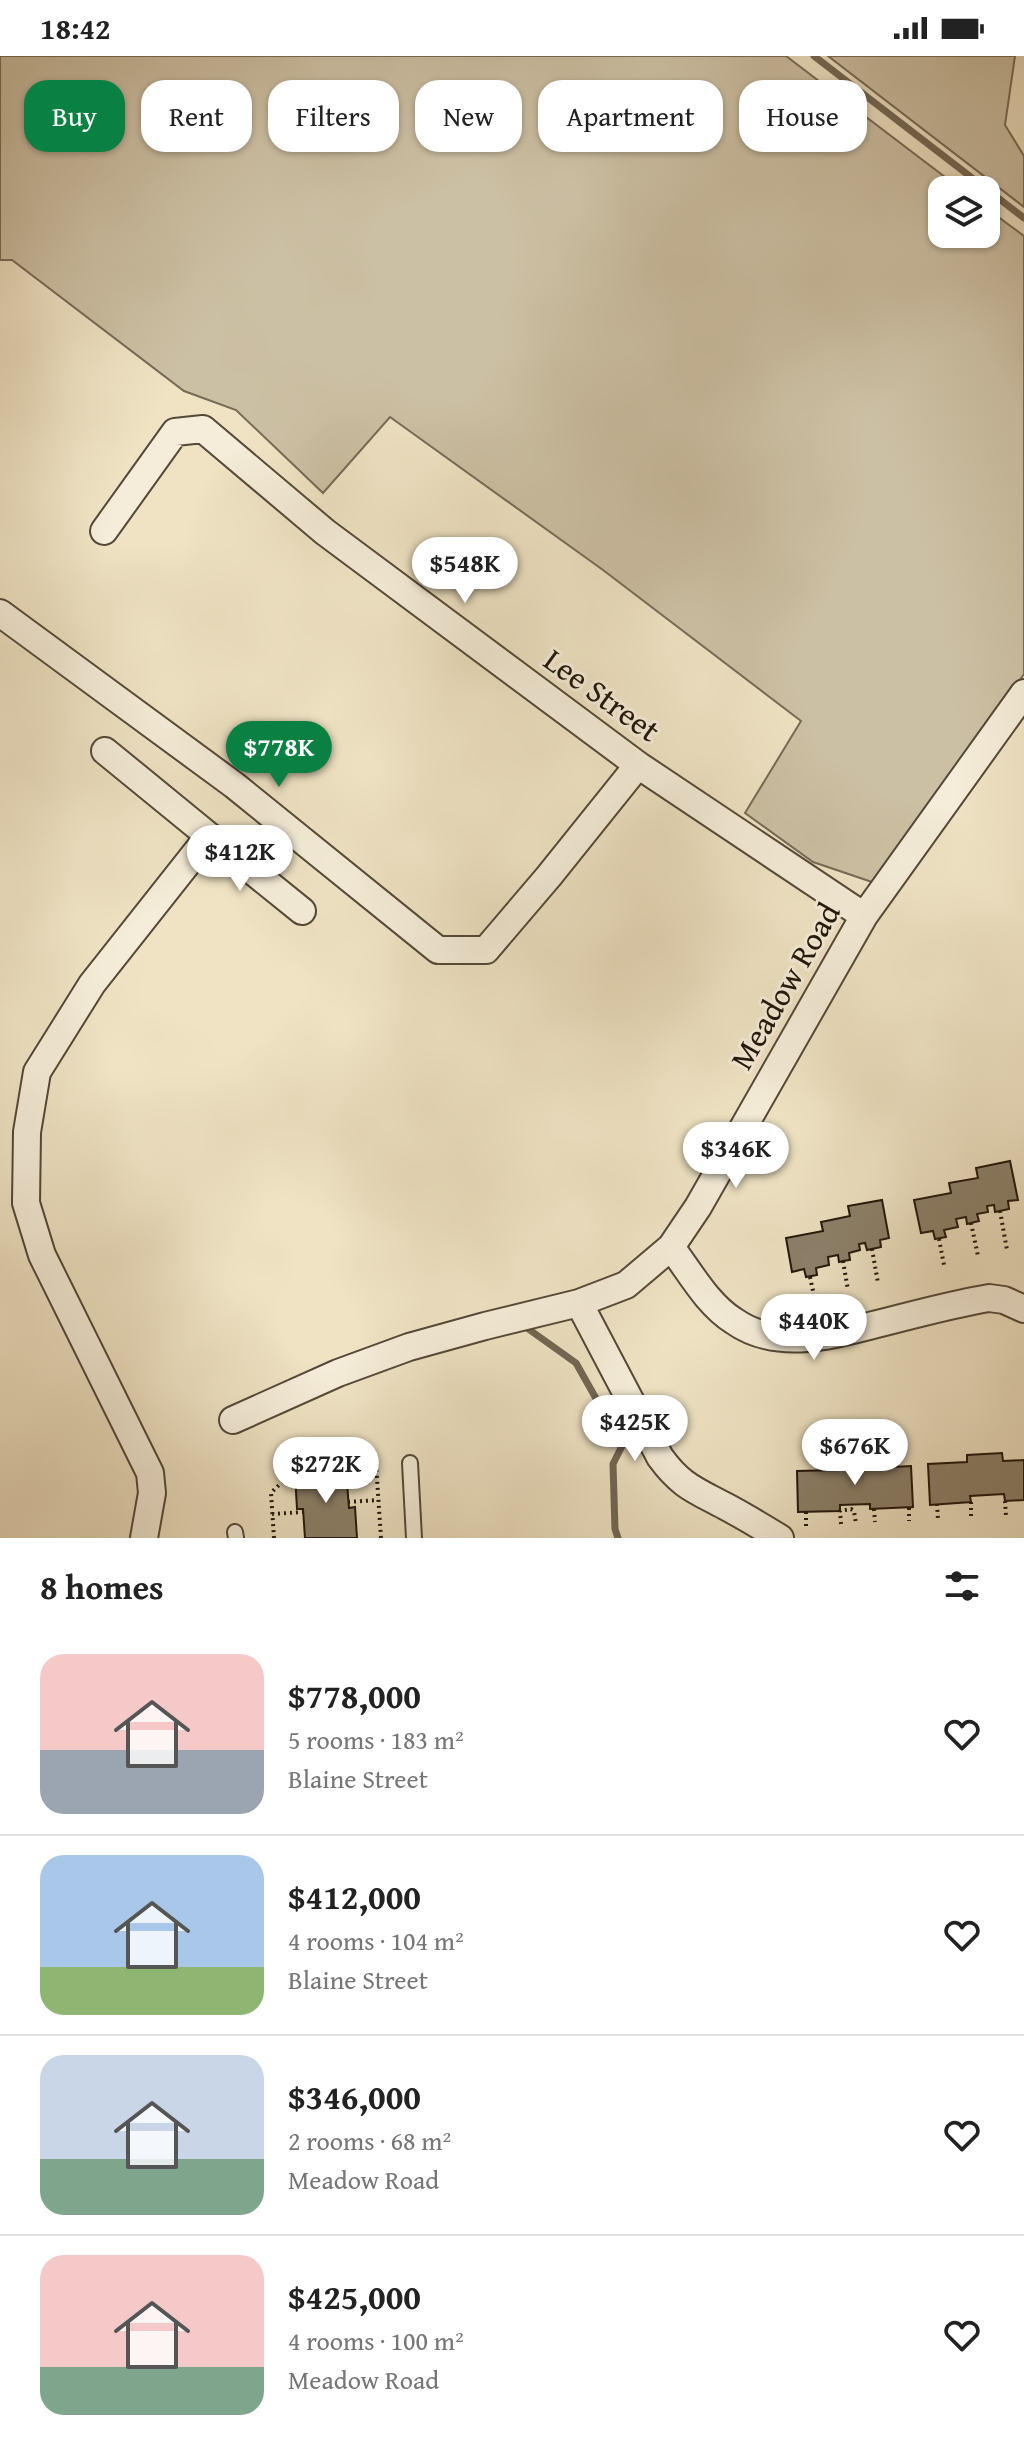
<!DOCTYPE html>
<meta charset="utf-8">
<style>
:root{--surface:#fff;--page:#f2f2f2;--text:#222;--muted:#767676;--line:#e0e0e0;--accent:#0b8043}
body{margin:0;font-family:"Gentium Book Plus",serif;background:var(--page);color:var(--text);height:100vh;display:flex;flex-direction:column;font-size:30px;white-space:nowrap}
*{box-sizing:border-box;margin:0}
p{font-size:26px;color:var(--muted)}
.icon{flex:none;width:44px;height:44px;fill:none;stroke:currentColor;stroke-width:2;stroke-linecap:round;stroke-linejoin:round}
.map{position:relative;height:1482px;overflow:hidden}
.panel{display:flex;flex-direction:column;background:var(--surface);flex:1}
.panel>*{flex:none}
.top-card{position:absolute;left:24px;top:24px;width:976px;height:72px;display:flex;gap:16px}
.tools{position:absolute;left:928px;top:120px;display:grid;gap:16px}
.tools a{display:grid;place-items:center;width:72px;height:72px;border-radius:16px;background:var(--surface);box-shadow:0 2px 6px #0004;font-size:40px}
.price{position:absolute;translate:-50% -68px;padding:0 18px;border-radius:28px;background:#fff;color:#222;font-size:26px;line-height:52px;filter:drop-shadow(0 2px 4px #0008)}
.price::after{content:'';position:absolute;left:50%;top:48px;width:24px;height:18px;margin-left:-12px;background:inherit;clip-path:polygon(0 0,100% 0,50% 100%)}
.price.selected{background:var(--accent);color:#fff}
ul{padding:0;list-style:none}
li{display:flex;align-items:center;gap:24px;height:200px;padding:0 40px}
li+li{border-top:2px solid var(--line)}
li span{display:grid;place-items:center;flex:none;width:224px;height:160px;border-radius:24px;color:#555}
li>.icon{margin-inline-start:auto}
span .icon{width:96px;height:96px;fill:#fffc;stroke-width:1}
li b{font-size:34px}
h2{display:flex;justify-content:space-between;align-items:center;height:96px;padding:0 40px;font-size:34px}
.chip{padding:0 28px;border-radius:24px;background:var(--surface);box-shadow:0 2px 6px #0004;font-size:28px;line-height:72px}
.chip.selected{background:var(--accent);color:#fff}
.status{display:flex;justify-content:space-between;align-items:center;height:56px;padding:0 40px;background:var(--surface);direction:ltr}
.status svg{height:22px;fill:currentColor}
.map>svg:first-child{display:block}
.green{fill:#ccc0a4;stroke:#766b57;stroke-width:2}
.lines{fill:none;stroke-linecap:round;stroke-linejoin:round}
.stream{stroke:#726754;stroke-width:7}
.building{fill:#8c816b;stroke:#20160a;stroke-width:2}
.lane-casing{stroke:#544938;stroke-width:18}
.street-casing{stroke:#544938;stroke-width:30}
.path{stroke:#20160a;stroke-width:4;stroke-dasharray:2 4;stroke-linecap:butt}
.lane{stroke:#f5edd9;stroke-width:14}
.street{stroke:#f5edd9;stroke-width:26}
.labels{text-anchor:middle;stroke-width:6;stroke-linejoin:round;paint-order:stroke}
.street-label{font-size:32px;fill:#20160a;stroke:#f5edd9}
</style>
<div class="status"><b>18:42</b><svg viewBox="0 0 49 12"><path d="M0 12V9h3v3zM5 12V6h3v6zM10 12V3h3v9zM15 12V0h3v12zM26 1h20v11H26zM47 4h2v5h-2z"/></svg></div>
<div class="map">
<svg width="1024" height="1482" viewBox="0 0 1024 1482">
<rect width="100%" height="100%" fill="#efe3c4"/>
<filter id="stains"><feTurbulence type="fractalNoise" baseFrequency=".0025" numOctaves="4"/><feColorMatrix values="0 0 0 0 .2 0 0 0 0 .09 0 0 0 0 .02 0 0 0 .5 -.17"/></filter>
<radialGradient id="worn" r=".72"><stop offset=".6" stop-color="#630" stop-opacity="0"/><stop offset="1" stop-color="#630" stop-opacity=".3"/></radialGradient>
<path class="green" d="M0,0H786L962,134H942V178H986V152L1024,180V618L875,827L813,806L745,757L801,665L603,514L390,361L323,437L236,354L184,335L12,204H0Z
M828,0H1015L1005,69L1024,100V151Z"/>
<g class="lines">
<path class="stream" d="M814,0L1024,162
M527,1272L576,1307L598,1346L622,1379V1390L613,1408L615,1473L618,1482"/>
</g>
<path class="building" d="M1010,1105L1018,1144L1008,1145L1009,1153L995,1156L994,1149L987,1150L988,1156L977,1158L979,1165L967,1168L966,1161L956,1163L958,1171L944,1174L946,1181L935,1183L933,1175L921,1177L914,1144L951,1137L949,1127L978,1122L976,1112Z
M882,1144L889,1182L880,1184L881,1191L867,1194L865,1187L859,1188L860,1194L849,1197L850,1204L843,1205L839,1206L838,1199L828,1201L829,1209L816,1212L817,1219L806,1221L804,1213L792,1216L786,1182L823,1175L821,1166L850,1160L848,1150Z
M1002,1397L1003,1405L1024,1404V1444L1005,1445L1004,1438L970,1440L971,1446L930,1449L928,1408L967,1406V1399Z
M872,1405V1412L911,1410L913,1451L870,1453V1448L840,1449V1455L798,1456L797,1415L838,1414V1406Z
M346,1414L349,1452L355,1451L357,1482H305L303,1453H297L295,1418Z"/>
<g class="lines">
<defs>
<path id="lane" d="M410,1407L414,1482
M235,1476L236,1482"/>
<path id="street" d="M104,475L175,376L203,373L325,476L638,709L864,860
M0,557L234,729L438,894H486L549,820L638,709
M105,695L209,780L92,928L37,1016L27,1076L26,1147L42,1199L150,1417L152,1437L144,1482
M209,780L302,855
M671,1191C690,1216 707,1248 734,1265C778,1296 833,1279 881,1267C917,1258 953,1248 989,1242L1004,1244L1024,1253
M579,1247L660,1401C681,1430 695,1434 725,1450C744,1460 762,1471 780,1482
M233,1364L338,1317L409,1291L485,1270L579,1247L626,1229L671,1191L698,1151L864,860L1024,637"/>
</defs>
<use href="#lane" class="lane-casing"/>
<use href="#street" class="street-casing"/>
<path class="path" d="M1000,1155L1007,1194
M971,1167L978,1200
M939,1183L944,1209
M872,1193L878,1227
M843,1205L848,1234
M810,1221L815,1244
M376,1408L381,1482
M346,1417L376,1415
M1005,1445L1006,1460
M348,1446L378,1444
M971,1446V1462
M937,1448L938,1464
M909,1452V1465
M874,1453L875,1466
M806,1456V1470
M272,1458L304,1456
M841,1468L840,1455L851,1453L854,1455L856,1468
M274,1482L271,1437L286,1422L295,1419"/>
<use href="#lane" class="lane"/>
<use href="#street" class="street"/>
</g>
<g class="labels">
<g class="street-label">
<text transform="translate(602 639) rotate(36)" y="11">Lee Street</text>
<text transform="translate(785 930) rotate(-60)" y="11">Meadow Road</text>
</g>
</g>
<rect width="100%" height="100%" filter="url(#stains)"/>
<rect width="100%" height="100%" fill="url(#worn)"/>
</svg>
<div class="tools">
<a><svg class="icon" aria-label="layers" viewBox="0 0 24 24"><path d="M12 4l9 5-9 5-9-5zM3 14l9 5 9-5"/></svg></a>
</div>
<b class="price" style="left:465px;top:549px">$548K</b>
<b class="price selected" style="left:279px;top:733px">$778K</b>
<b class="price" style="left:240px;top:837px">$412K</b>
<b class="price" style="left:736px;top:1134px">$346K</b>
<b class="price" style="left:814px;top:1306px">$440K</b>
<b class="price" style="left:635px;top:1407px">$425K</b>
<b class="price" style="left:855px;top:1431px">$676K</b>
<b class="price" style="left:326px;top:1449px">$272K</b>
<div class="top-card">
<a class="chip selected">Buy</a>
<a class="chip">Rent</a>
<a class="chip">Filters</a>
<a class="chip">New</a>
<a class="chip">Apartment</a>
<a class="chip">House</a>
</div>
</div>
<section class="panel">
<h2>8 homes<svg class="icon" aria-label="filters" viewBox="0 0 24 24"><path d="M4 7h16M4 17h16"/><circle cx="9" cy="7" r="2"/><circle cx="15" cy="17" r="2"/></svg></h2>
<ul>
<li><span style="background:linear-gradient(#f6c9c9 60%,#9aa5b1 0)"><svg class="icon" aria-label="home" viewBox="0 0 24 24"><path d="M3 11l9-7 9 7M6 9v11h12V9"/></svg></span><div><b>$778,000</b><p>5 rooms · 183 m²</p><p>Blaine Street</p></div><svg class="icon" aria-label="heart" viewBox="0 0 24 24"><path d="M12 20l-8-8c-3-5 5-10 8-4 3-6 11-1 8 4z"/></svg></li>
<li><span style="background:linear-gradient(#a9c7e8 70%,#8fb573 0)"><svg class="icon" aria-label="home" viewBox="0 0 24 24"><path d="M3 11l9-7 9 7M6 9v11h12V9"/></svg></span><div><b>$412,000</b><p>4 rooms · 104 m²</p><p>Blaine Street</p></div><svg class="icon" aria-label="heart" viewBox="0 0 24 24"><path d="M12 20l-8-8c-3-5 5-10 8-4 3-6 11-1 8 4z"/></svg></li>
<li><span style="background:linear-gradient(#c9d6e8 65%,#7fa58c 0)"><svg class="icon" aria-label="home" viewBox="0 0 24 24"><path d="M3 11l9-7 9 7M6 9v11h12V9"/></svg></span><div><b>$346,000</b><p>2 rooms · 68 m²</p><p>Meadow Road</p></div><svg class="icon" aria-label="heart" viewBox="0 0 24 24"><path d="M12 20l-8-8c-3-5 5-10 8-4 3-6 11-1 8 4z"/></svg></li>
<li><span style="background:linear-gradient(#f6c9c9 70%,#7fa58c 0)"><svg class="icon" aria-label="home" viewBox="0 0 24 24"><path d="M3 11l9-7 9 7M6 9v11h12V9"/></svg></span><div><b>$425,000</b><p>4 rooms · 100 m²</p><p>Meadow Road</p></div><svg class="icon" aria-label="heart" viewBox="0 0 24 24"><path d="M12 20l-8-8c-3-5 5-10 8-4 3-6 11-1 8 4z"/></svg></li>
</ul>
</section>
